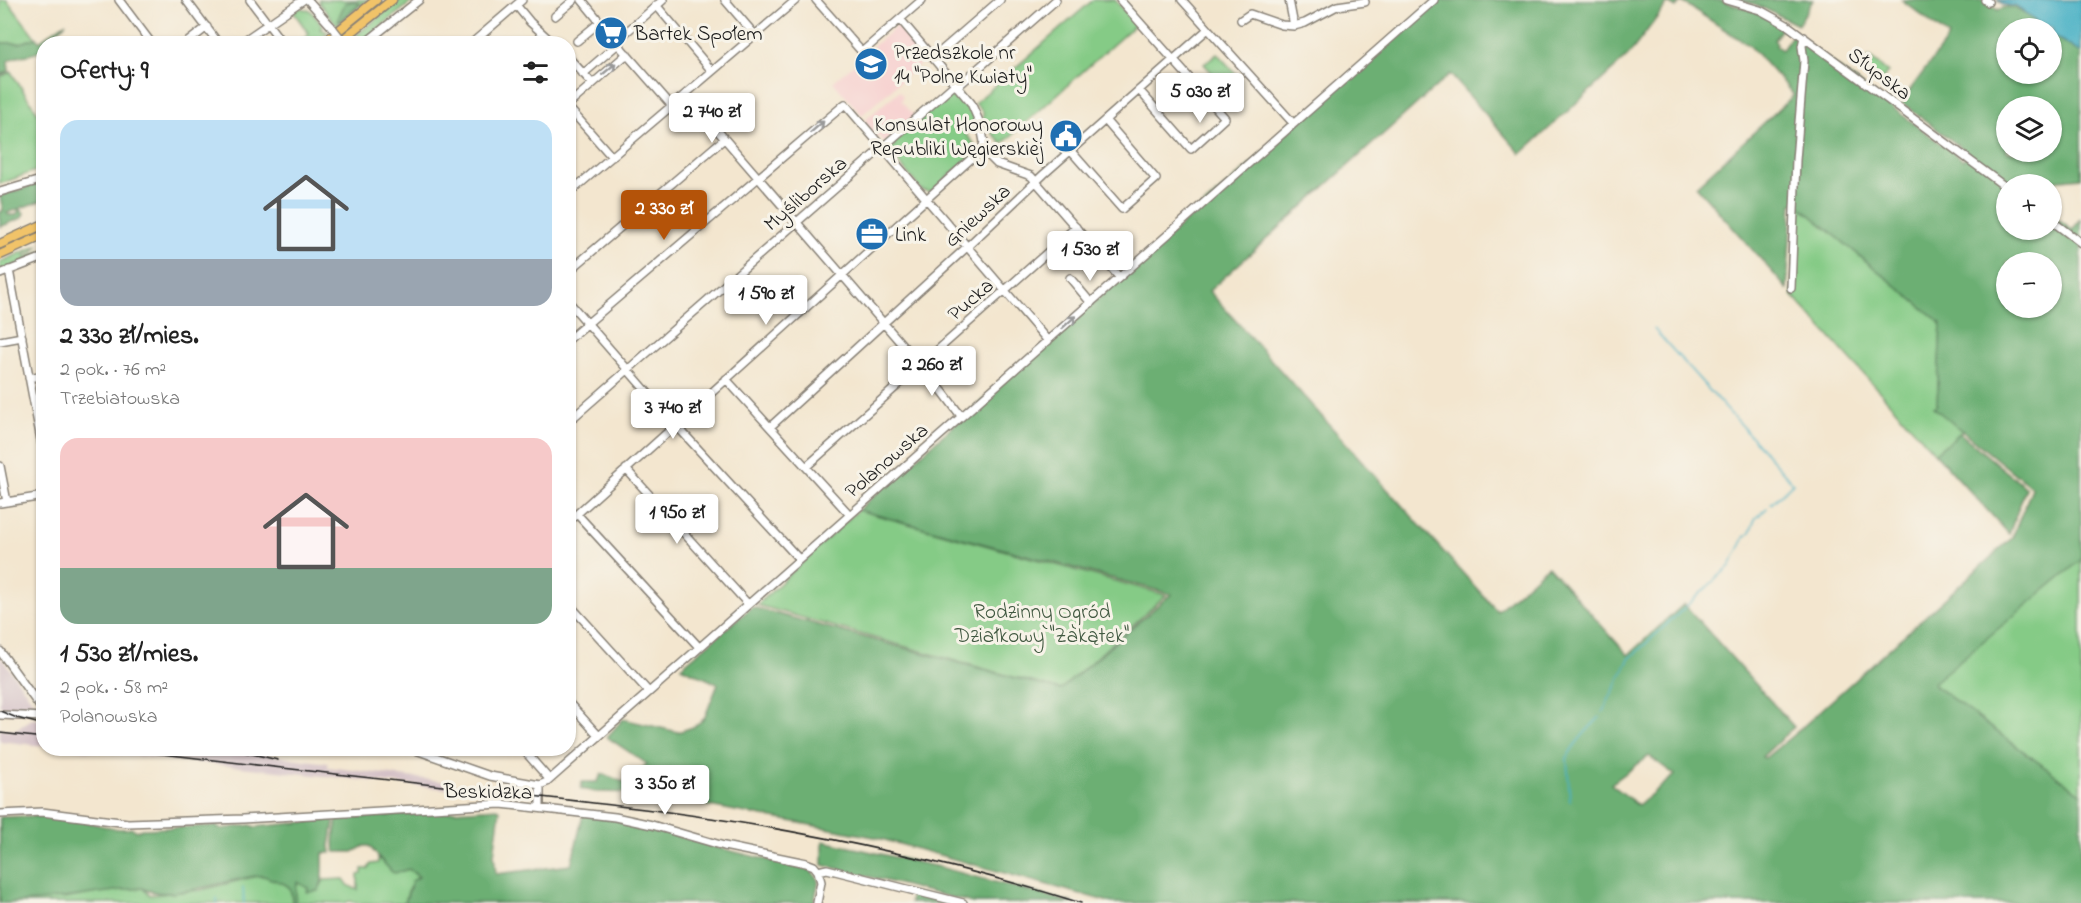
<!DOCTYPE html>
<html lang="pl">
<meta charset="utf-8">
<style>
:root{--surface:#fff;--page:#f6f6f6;--text:#222;--muted:#767676;--accent:#b45309}
body{margin:0;font-family:"Indie Flower",sans-serif;background:var(--page);color:var(--text);height:100vh;display:flex;flex-direction:column;font-size:22px;white-space:nowrap}
*{box-sizing:border-box;margin:0}
p{font-size:20px;color:var(--muted)}
.icon{flex:none;width:33px;height:33px;fill:none;stroke:currentColor;stroke-width:2;stroke-linecap:round;stroke-linejoin:round}
.map{position:relative;flex:1;overflow:hidden}
.side{position:absolute;left:36px;top:36px;width:540px;height:720px;display:flex;flex-direction:column;background:var(--surface);border-radius:24px;box-shadow:0 2px 4px #0004}
.side>*{flex:none}
.tools{position:absolute;left:1996px;top:18px;display:grid;gap:12px}
.tools a{display:grid;place-items:center;width:66px;height:66px;border-radius:50%;background:var(--surface);box-shadow:0 2px 4px #0004;font-size:30px}
.price{position:absolute;translate:-50% -51px;padding:0 14px;border-radius:6px;background:#fff;color:#222;font-size:20px;line-height:39px;filter:drop-shadow(0 2px 3px #0008)}
.price::after{content:'';position:absolute;left:50%;top:36px;width:18px;height:14px;margin-left:-9px;background:inherit;clip-path:polygon(0 0,100% 0,50% 100%)}
.price.on{background:var(--accent);color:#fff}
ul{padding:0;list-style:none}
li{display:grid;align-content:center;gap:12px;height:318px;padding:0 24px}
li span{display:grid;place-items:center;height:186px;border-radius:18px;color:#555}
li>.icon{margin-inline-start:auto}
span .icon{width:108px;height:108px;fill:#fffc;stroke-width:1}
li b{font-size:26px}
h2{display:flex;justify-content:space-between;align-items:center;height:72px;padding:0 24px;font-size:26px}
.map>svg:first-child{display:block}
.built{fill:#f7d0cf}
.industrial{fill:#d2bec5}
.green{fill:#85cb86;stroke:#507451;stroke-width:1.5}
.forest{fill:#6caf73;stroke:#446648;stroke-width:1.5;fill-rule:evenodd}
.water{fill:#46b0c5;stroke:#316670;stroke-width:1.5}
.lines{fill:none;stroke-linecap:round;stroke-linejoin:round}
.stream{stroke:#46b0c5;stroke-width:1.5}
.minor-casing{stroke:#888176;stroke-width:10}
.major-casing{stroke:#888176;stroke-width:11}
.minor{stroke:#fff;stroke-width:7}
.major{stroke:#f1c369;stroke-width:8}
.rail{stroke:#1c1c1c;stroke-width:1.5}
.minor-bridge-casing{stroke:#888176;stroke-width:10;stroke-linecap:butt}
.minor-bridge{stroke:#fff;stroke-width:7}
.oneway{stroke:#999}
.labels{text-anchor:middle;stroke-width:6;stroke-linejoin:round;paint-order:stroke}
.poi-label{font-size:21px;fill:#1c1c1c;stroke:#f7f3e8;text-anchor:start}
.street-label{font-size:21px;fill:#1c1c1c;stroke:#f7f3e8}
.park-label{font-size:21px;fill:#415941;stroke:#f7f3e8}
</style>
<div class="map">
<svg width="2081" height="903" viewBox="0 0 2081 903">
<rect width="100%" height="100%" fill="#f7f3e8"/>
<filter id="ink" filterUnits="userSpaceOnUse"><feTurbulence type="fractalNoise" baseFrequency=".0167" numOctaves="2"/><feDisplacementMap in="SourceGraphic" scale="12" xChannelSelector="R" yChannelSelector="G"/><feConvolveMatrix kernelMatrix="1 2 1 2 8 2 1 2 1" color-interpolation-filters="sRGB"/></filter>
<filter id="wash" filterUnits="userSpaceOnUse"><feTurbulence type="fractalNoise" baseFrequency=".008" numOctaves="4" result="noise"/><feDisplacementMap in="SourceGraphic" scale="24" xChannelSelector="R" yChannelSelector="G"/><feGaussianBlur stdDeviation="1.35" result="paint"/><feColorMatrix in="noise" values="0 0 0 0 0 0 0 0 0 0 0 0 0 0 0 0 0 1.4 0 .05"/><feComposite in="paint" operator="in"/></filter>
<g filter="url(#wash)">
<rect width="100%" height="100%" fill="#f3e6cf"/>
<path class="built" d="M899,24L928,57L862,115L833,82L860,59L864,62L873,55L869,50Z
M899,91L903,96L901,101L915,117L885,143L878,135L876,137L865,124V120Z"/>
<path class="industrial" d="M0,656L37,707L33,711L11,713L0,706Z
M32,719L43,720V746L0,741V728L14,730Z
M70,749H251L269,755L328,763V767L456,783L455,790Z"/>
<path class="green" d="M0,0H7L36,38L20,43H0Z
M319,0H368L337,25L319,3Z
M400,0H414L363,41L359,40L358,36L348,43L345,44Z
M1093,0H1115L1136,24L1002,144L983,122V112L975,103Z
M300,8L310,10L323,26L320,29L328,32L314,43H299L309,34L293,11Z
M1217,53L1237,75L1214,96L1204,84L1214,75L1204,64Z
M1869,57L1888,72L1881,82L1861,67Z
M11,72L43,121V168L0,184V77Z
M952,91H957L973,113L977,125L961,128L974,144L973,151L975,153L931,192L921,190L888,149L890,145L893,147L895,145L893,143Z
M1797,204L1941,323L1937,405L1934,407L1962,431L1935,453L1792,295Z
M39,245L33,251L25,254L26,257L43,250V253L0,272V262Z
M858,510L1166,595L1060,690L757,605Z
M2081,560V794L1934,685V681Z
M0,821L64,899L110,891L142,888L150,895L201,890L257,876H265L284,882L291,890L292,903H0Z
M378,858C385,862 391,874 399,872C402,871 406,870 409,869L419,878C408,883 408,892 405,903H356L350,901L344,903L295,902L297,881L308,888L319,889L324,880L344,879L349,886L358,890V875L362,874V869H368L371,864L378,863Z"/>
<path class="forest" d="M1437,0H1719C1741,7 1764,13 1783,27L1774,40L1777,43L1776,46L1782,50L1793,34L1963,160L1968,153L1901,102L1949,37L1902,0H1984L1998,10C2015,0 2031,18 2043,28H2007V74H2052V35L2081,53V178L2041,182L2039,184H2007V230H2052V215L2072,230L2081,219V560L1934,682V685L2081,794V903H1113L874,837L640,793L596,792L581,789L582,782H597L602,774L624,782L647,764L607,737L623,719L678,732L693,727L704,719L718,684L681,667L752,607L1060,690L1171,594L858,510ZM1681,1L1750,46L1794,95L1696,186L1787,289L1792,204H1797L1941,323L1937,405L1933,407L2032,488L2012,538L1798,731L1765,758L1762,757L1794,727L1684,604L1628,655L1548,566L1497,611L1209,291L1450,74L1521,154L1628,56L1668,3L1676,8ZM2007,106H2052V152H2007ZM2007,262H2052V308H2007ZM1649,756L1675,775L1638,805L1611,784Z
M1738,0H1813L1798,25L1757,5Z
M354,1L360,4L339,22L338,19L345,3Z
M66,22C60,34 43,35 41,50C31,58 19,53 8,61L9,71L0,75V43H20L36,38L39,41Z
M43,182V200L7,213L9,215H16L20,209L24,213L22,218L0,227V212L3,211L0,196Z
M1960,433L2026,488L2009,534L1935,453Z
M497,808L500,810L494,855L496,874L571,865L583,815L629,822L719,848L810,870L819,880L814,903H405L412,881L419,877L409,869L395,873L392,872L369,846H364L353,852H335C333,843 335,830 337,820L339,819Z
M36,816C47,816 59,816 70,818C91,821 112,832 132,828L137,831L142,829L216,826L221,829L251,825L255,827L324,820L330,818L334,821L330,846L331,853H323C323,867 325,879 318,891L307,892L308,888L297,882L295,903H292C293,884 286,884 271,879C267,877 263,875 258,876C226,879 168,903 142,888C94,892 47,903 0,903V817Z
M823,841L939,867L1073,903H973L823,865Z
M911,894L945,903H910Z"/>
<path class="water" d="M1997,0H2081V53L2052,35V28C2037,28 2031,15 2019,8C2010,3 2007,9 1997,0Z"/>
<g class="lines">
<path class="stream" d="M1654,329L1793,483L1771,504
M1602,713L1629,659L1730,566L1745,537L1750,533L1755,519L1767,508
M1570,801L1567,759C1571,746 1590,727 1600,717
M243,887L244,903
M217,898V903"/>
</g>
</g>
<g filter="url(#ink)">
<g class="lines">
<defs>
<path id="minor" d="M119,0L152,44
M186,0L219,44
M250,0L283,44
M308,0L331,26
M725,0L755,35
M816,0L862,52L922,0
M1120,0L1225,118L1191,149L1139,90
M1182,0L1293,123
M1289,0L1294,26
M1726,0L1760,10L1787,25L2007,188
M1985,0L1988,2
M516,5L530,22L554,44
M656,5L712,71
M555,16L574,0
M900,19L971,103L981,126L984,142L982,149L997,164L1031,176L1119,277
M1241,20L1250,14L1282,25L1294,26L1305,23L1337,6L1365,2
M577,41L600,22L582,0
M619,43L622,49L672,106
M185,44L207,27
M239,44L303,0
M364,44L419,0
M471,44L522,0
M568,57L592,83
M933,58L1000,0
M583,74L619,43L623,35L663,0
M957,87L1056,0
M686,94L943,392L961,416
M568,105L627,54
M568,107L612,157
M1070,150L1122,209L1156,179L1105,120
M0,192L44,179
M568,194L796,0
M2052,221L2081,243
M9,270L44,456
M568,272L724,139
M0,274L44,257
M1070,278L1091,303
M1791,288L1796,160L1804,61L1802,46L1804,37
M568,301L675,424L799,559
M568,340L845,104L1048,341
M0,341L22,337
M29,378L44,375
M726,379L849,514
M568,422L955,84
M770,427L968,246L1044,174L1208,29
M0,466L7,502
M806,467L1076,227
M626,469L747,603
M0,503L44,496
M577,514L698,646
M568,522L982,149
M568,603L648,691
M0,651L41,708L43,717
M568,702L599,736
M0,715L44,717
M410,748L490,776L540,785
M522,748L549,779
M540,785L547,782L1434,0
M540,808V785
M0,814L42,812L128,823L243,819L501,804L615,817L652,825L724,846L806,863L814,866L818,871
M818,871L827,869L963,903
M817,903L821,882L818,871"/>
<path id="major" d="M322,44L376,0
M337,44L392,0
M0,244L44,224
M0,255L44,235"/>
</defs>
<use href="#minor" class="minor-casing"/>
<use href="#major" class="major-casing"/>
<use href="#minor" class="minor"/>
<use href="#major" class="major"/>
<path class="rail" d="M0,711L17,718L44,725
M0,733L44,738
M111,748C230,762 350,776 469,789C556,799 643,807 730,821C849,840 966,867 1081,903
M226,748L278,760"/>
<defs>
<path id="minor-bridge" d="M331,26L345,44"/>
</defs>
<use href="#minor-bridge" class="minor-bridge-casing"/>
<use href="#minor-bridge" class="minor-bridge"/>
</g>
<defs><path id="oneway-shaft" d="M-6 0H5M1.5-3L5.5 0L1.5 3" fill="none" stroke-width="1.6" stroke-linecap="round" stroke-linejoin="round" transform="scale(1.5)"/></defs>
<g class="oneway">
<use href="#oneway-shaft" transform="translate(609 69) rotate(-40)"/>
<use href="#oneway-shaft" transform="translate(817 127) rotate(-41)"/>
<use href="#oneway-shaft" transform="translate(1069 322) rotate(-42)"/>
</g>
</g>
<defs>
<symbol id="supermarket-disc" viewBox="-11 -11 22 22"><circle r="9.5" fill="#1f6fb2" stroke="#f7f3e8"/><path d="M-6-5.5h2.5l.6 2H6L4.5 2H-2.5L-4.4-4H-6ZM-1.5 3.2a1.3 1.3 0 1 0 .1 0ZM3 3.2a1.3 1.3 0 1 0 .1 0Z" fill="#fff"/></symbol>
<symbol id="school-disc" viewBox="-11 -11 22 22"><circle r="9.5" fill="#1f6fb2" stroke="#f7f3e8"/><path d="M0-5L7-2L0 1L-7-2ZM-4 1L0 2.5L4 1V4Q0 6-4 4Z" fill="#fff"/></symbol>
<symbol id="civic-disc" viewBox="-11 -11 22 22"><circle r="9.5" fill="#1f6fb2" stroke="#f7f3e8"/><path d="M-.6-6.5H3V-4.5H.6V-3L4-1V1h2V6H-6V1h2V-1L-.6-3ZM-1.2 2.5V6h2.4V2.5Z" fill="#fff"/></symbol>
<symbol id="office-disc" viewBox="-11 -11 22 22"><circle r="9.5" fill="#1f6fb2" stroke="#f7f3e8"/><path d="M-6-3h4V-5.5h4V-3h4V5H-6ZM-1-4.5V-3h2v-1.5ZM-6 0V1H6V0Z" fill="#fff"/></symbol>
</defs>
<g fill-rule="evenodd">
<use href="#supermarket-disc" x="592" y="14" width="38" height="38"/>
<use href="#school-disc" x="852" y="45" width="38" height="38"/>
<use href="#civic-disc" x="1047" y="117" width="38" height="38"/>
<use href="#office-disc" x="853" y="215" width="38" height="38"/>
</g>
<g class="labels">
<g class="poi-label">
<text x="634" y="40">Bartek Społem</text>
<text x="894" y="59">Przedszkole nr<tspan x="894" dy="24">14 "Polne Kwiaty"</tspan></text>
<text x="1043" y="131" text-anchor="end">Konsulat Honorowy<tspan x="1043" dy="24">Republiki Węgierskiej</tspan></text>
<text x="895" y="241">Link</text>
</g>
<g class="street-label">
<text transform="translate(1880 73) rotate(37)" y="7">Słupska</text>
<text transform="translate(805 193) rotate(-41)" y="7">Myśliborska</text>
<text transform="translate(977 215) rotate(-43)" y="7">Gniewska</text>
<text transform="translate(970 299) rotate(-41)" y="7">Pucka</text>
<text transform="translate(886 460) rotate(-41)" y="7">Polanowska</text>
<text transform="translate(488 791) rotate(1)" y="7">Beskidzka</text>
</g>
<g class="park-label">
<text x="1042" y="618">Rodzinny Ogród<tspan x="1042" dy="24">Działkowy "Zakątek"</tspan></text>
</g>
</g>
</svg>
<div class="tools">
<a><svg class="icon" aria-label="locate" viewBox="0 0 24 24"><circle cx="12" cy="12" r="6"/><path d="M12 2v4M12 18v4M2 12h4M18 12h4"/></svg></a>
<a><svg class="icon" aria-label="layers" viewBox="0 0 24 24"><path d="M12 4l9 5-9 5-9-5zM3 14l9 5 9-5"/></svg></a>
<a>+</a>
<a>−</a>
</div>
<b class="price" style="left:1200px;top:124px">5 030 zł</b>
<b class="price" style="left:712px;top:144px">2 740 zł</b>
<b class="price on" style="left:664px;top:241px">2 330 zł</b>
<b class="price" style="left:1090px;top:282px">1 530 zł</b>
<b class="price" style="left:766px;top:326px">1 590 zł</b>
<b class="price" style="left:932px;top:397px">2 260 zł</b>
<b class="price" style="left:673px;top:440px">3 740 zł</b>
<b class="price" style="left:677px;top:545px">1 950 zł</b>
<b class="price" style="left:665px;top:816px">3 350 zł</b>
<section class="side">
<h2>Oferty: 9<svg class="icon" aria-label="filters" viewBox="0 0 24 24"><path d="M4 7h16M4 17h16"/><circle cx="9" cy="7" r="2"/><circle cx="15" cy="17" r="2"/></svg></h2>
<ul>
<li><span style="background:linear-gradient(#bfe0f5 75%,#9aa5b1 0)"><svg class="icon" aria-label="home" viewBox="0 0 24 24"><path d="M3 11l9-7 9 7M6 9v11h12V9"/></svg></span><div><b>2 330 zł/mies.</b><p>2 pok. · 76 m²</p><p>Trzebiatowska</p></div></li>
<li><span style="background:linear-gradient(#f6c9c9 70%,#7fa58c 0)"><svg class="icon" aria-label="home" viewBox="0 0 24 24"><path d="M3 11l9-7 9 7M6 9v11h12V9"/></svg></span><div><b>1 530 zł/mies.</b><p>2 pok. · 58 m²</p><p>Polanowska</p></div></li>
</ul>
</section>
</div>
